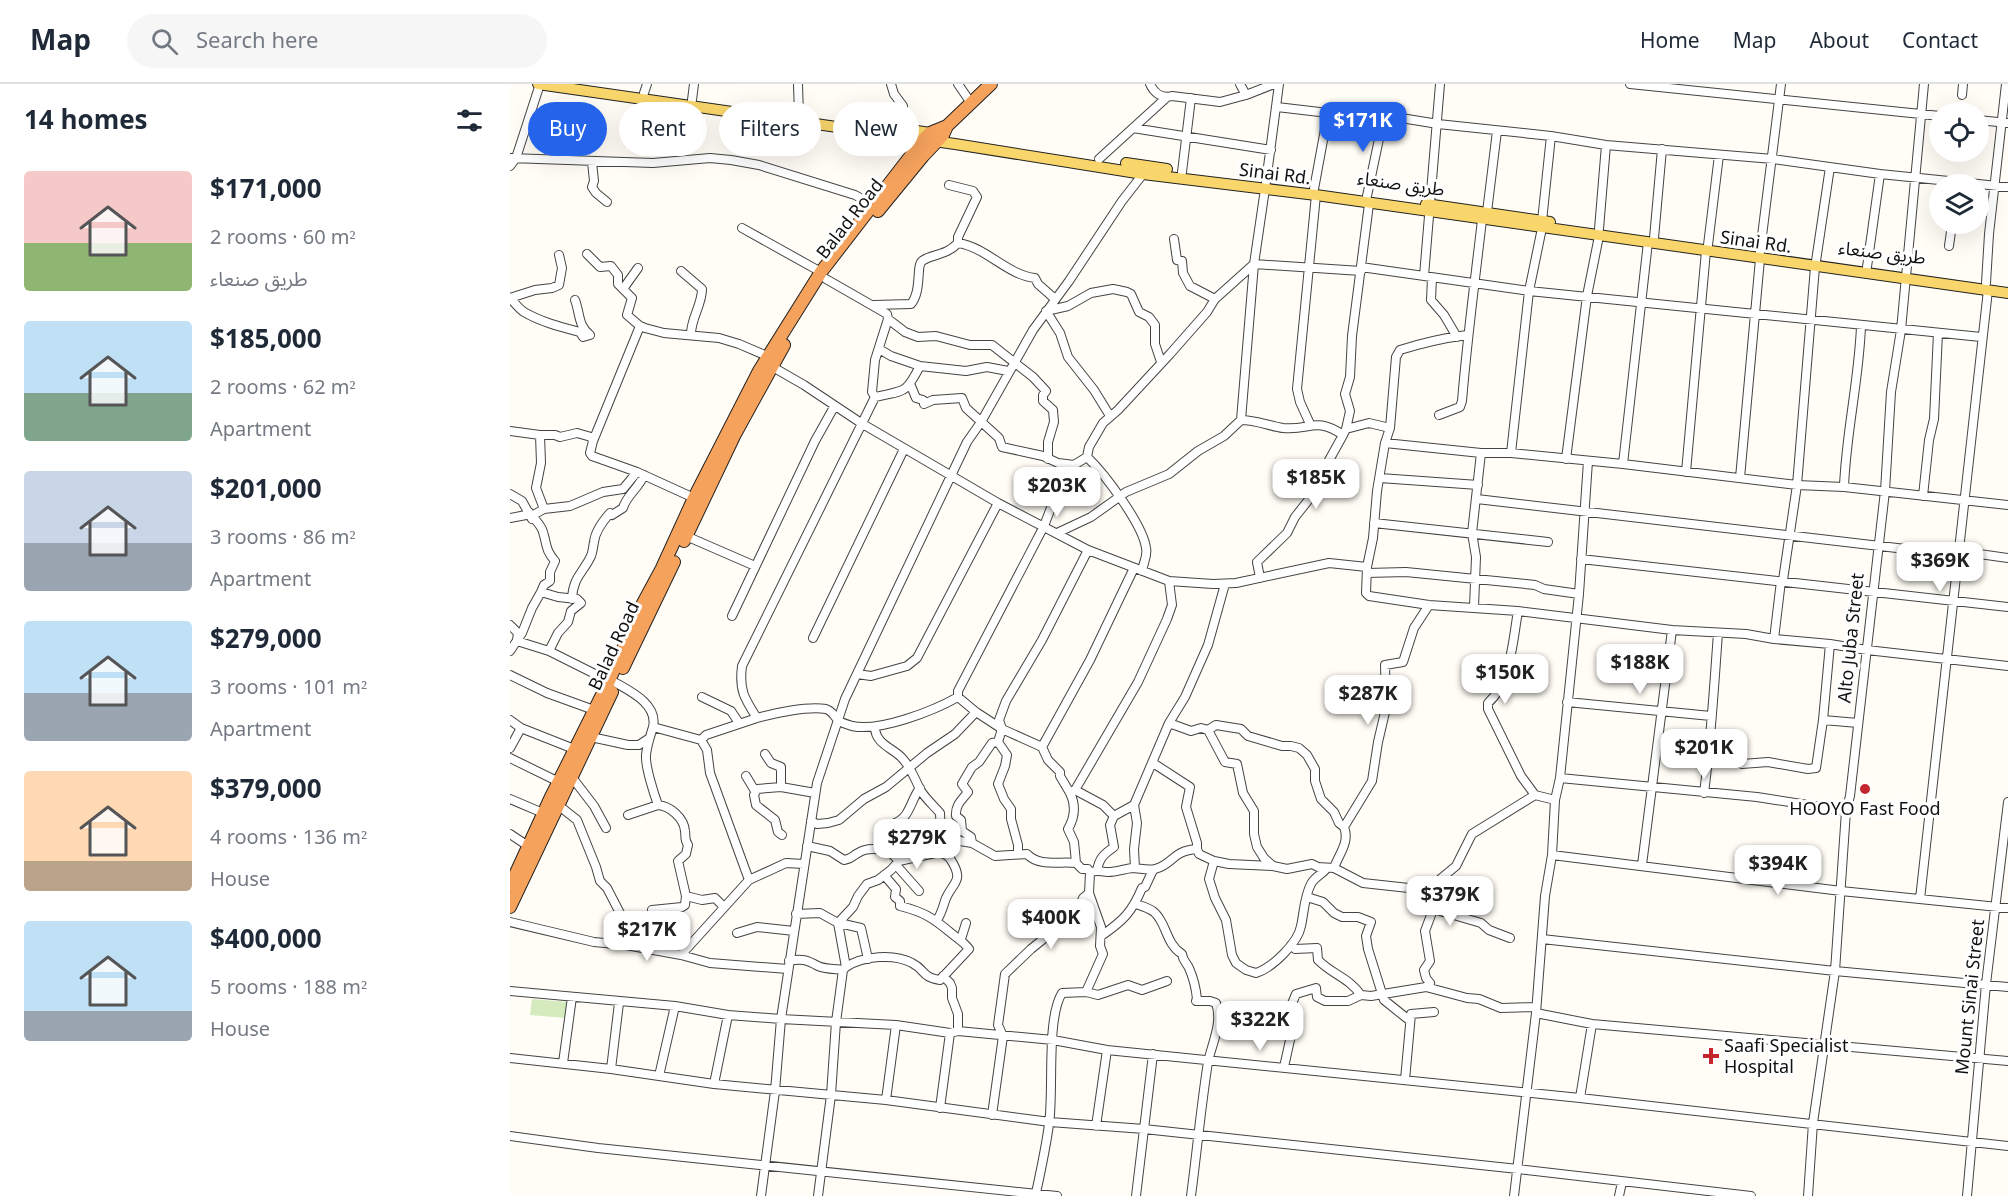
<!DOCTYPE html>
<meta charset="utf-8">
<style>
:root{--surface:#fff;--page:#f6f6f7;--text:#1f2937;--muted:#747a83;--line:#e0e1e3;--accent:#2563eb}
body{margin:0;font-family:Georgia,"Noto Sans Arabic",serif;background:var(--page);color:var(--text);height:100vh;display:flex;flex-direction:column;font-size:22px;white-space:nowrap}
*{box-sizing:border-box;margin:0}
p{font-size:20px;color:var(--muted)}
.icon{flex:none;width:33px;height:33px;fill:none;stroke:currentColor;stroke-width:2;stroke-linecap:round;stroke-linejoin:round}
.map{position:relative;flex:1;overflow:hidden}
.drawer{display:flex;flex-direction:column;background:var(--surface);width:510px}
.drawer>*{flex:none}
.guide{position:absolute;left:18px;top:18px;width:570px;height:54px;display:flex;gap:12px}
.fabs{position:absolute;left:1419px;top:18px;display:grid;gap:12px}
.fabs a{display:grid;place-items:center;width:60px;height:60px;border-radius:50%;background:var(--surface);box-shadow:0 6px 24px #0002;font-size:30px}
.price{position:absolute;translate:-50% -51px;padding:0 14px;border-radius:12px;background:#fff;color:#222;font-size:20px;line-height:39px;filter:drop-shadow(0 2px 3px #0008)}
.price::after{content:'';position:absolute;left:50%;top:36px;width:18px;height:14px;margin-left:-9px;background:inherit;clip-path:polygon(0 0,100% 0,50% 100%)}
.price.active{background:var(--accent);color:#fff}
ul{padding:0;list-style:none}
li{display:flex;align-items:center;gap:18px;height:150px;padding:0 24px}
li span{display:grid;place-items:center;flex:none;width:168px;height:120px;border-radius:6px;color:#555}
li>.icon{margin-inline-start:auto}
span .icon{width:72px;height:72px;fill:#fffc;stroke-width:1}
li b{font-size:26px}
h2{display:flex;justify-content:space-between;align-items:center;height:72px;padding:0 24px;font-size:26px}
.tag{padding:0 21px;border-radius:27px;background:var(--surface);box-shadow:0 6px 24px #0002;font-size:21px;line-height:54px}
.tag.active{background:var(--accent);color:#fff}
header{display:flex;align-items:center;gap:36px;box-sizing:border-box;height:84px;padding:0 30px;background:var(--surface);border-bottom:2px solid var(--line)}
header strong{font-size:28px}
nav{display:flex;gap:33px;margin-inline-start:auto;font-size:21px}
.search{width:420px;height:54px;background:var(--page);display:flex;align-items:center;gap:15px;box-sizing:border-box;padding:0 21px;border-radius:33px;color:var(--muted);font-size:22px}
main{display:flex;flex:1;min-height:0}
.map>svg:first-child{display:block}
.green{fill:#d5ebbd}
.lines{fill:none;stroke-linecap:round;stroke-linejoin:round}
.minor-casing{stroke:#444;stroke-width:10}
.major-casing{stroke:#222;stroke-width:12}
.highway-casing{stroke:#222;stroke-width:14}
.minor{stroke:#fff;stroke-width:8}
.major{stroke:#f9d66b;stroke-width:10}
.highway{stroke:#f5a25d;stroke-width:12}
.poi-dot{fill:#c4262e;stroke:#fff;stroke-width:2}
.labels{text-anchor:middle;stroke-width:6;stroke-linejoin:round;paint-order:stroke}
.street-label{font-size:18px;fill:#111;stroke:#fff}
.poi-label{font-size:18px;fill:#111;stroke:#fff}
</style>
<header>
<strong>Map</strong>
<div class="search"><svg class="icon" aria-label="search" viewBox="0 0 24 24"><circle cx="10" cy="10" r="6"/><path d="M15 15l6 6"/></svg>Search here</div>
<nav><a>Home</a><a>Map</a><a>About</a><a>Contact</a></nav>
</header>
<main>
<section class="drawer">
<h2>14 homes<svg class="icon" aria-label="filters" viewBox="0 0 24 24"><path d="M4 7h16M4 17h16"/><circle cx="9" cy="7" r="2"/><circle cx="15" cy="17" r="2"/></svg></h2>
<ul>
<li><span style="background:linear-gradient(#f6c9c9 60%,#8fb573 0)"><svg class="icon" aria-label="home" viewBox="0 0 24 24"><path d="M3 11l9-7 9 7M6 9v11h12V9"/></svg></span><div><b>$171,000</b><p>2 rooms · 60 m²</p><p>طريق صنعاء</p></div></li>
<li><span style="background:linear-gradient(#bfe0f5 60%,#7fa58c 0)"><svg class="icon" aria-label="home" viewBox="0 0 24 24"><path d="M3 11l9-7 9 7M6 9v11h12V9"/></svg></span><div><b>$185,000</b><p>2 rooms · 62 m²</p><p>Apartment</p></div></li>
<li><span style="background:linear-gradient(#c9d6e8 60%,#9aa5b1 0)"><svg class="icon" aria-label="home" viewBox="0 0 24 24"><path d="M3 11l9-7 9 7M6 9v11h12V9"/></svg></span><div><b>$201,000</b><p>3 rooms · 86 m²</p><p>Apartment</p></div></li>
<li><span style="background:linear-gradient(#bfe0f5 60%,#9aa5b1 0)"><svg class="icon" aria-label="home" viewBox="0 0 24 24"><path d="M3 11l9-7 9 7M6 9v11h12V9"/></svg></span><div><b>$279,000</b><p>3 rooms · 101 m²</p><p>Apartment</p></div></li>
<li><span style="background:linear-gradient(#ffd9b3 75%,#b9a48a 0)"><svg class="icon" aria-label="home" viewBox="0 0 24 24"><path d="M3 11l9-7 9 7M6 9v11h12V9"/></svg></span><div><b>$379,000</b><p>4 rooms · 136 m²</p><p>House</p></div></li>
<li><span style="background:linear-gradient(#bfe0f5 75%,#9aa5b1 0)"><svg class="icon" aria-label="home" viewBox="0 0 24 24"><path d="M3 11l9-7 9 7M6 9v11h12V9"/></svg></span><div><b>$400,000</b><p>5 rooms · 188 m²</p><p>House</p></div></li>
</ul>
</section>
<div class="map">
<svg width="1498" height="1112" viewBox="0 0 1498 1112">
<rect width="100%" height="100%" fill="#fffdf5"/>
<path class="green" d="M22,915L57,918L56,934L20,931Z"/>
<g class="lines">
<defs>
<path id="minor" d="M288,0L289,32
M381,0L384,10L393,22V45
M448,0L461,19
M640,0C644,9 652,15 662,12L710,18L736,11L764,0
M730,0L736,11
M1120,0L1430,32
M134,9L137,0
M1452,11L1453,0
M182,16L184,0
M767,23L818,29L848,27L928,40L1041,52L1096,61L1263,75L1370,90L1498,103
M1468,36L1498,39
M623,44L761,66
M0,74L143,79L200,74L221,76L249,81L345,111L363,121
M589,75L656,14
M82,78L84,97L82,103L86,109L97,118
M0,82L6,74L30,0
M672,88L681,14
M756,98L769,0
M439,101L463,107L467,113L448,153V159
M804,105L818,29
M857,112L874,31
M977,128L987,47
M1032,137L1041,52
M232,144L311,188
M1089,145L1096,61
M1144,154L1152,65
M664,155L667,176L672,177L673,189L680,202L705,215
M1198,161L1209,71
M1439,162L1442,140
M1250,168L1271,0
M77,170L90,183L101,182L108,191V200L122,214L117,231L130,242L135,244L154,249L209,254L229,260L257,272
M1306,177L1320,83
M851,183L1019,207L1471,253
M1357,183L1370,90
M171,187L192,205C192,221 181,234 181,250
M914,192L930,0
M922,194L921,216L934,231L947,253
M1476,199L1479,150L1496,0
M113,205L128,184
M0,214C4,218 9,225 14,228C31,238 51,243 70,248L73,253L80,251C68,242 70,229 65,216
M0,214L25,206L42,204L49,201L52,184L49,171
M364,221L401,220C412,207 406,182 412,177C421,170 436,172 448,159C476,163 497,191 525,194L528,200L545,215
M378,235L395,248L408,253L426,252L460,261H482L523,293L536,307L533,311V317L543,326L544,338L538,358V375
M957,251C934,254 912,259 890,266L886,273L880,344L875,359L867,407L863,454L857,483L856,509L859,512L919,521L1008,527L1162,546L1236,550L1264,555L1320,560L1357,566L1498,582
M369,265L381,272L410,282L456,287L477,283L498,287
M261,282L294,301L351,339L488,419L578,466L659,497L703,500L726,499L819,479L857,483
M401,302L406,314L413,316L414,320L423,316L452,314L456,324L489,354L492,363L533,372L548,379L564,381
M365,313C395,306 395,311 410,282
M929,331L950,323L952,317C957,256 965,196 972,136
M600,332L584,306L558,273L550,249L536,227L558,222L581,209L603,205L617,208L621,210L629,228L639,233L645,241V260L651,278
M731,336L744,180L755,105
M800,340L790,318L787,305L806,111
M836,345L840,327L835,310L840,293L842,252L859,120
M0,347L30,351
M83,357L130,242
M875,359L971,369H1001L1113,380L1287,401L1334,403L1498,421
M1001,369L1019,207L1032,144
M577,373C595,390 633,441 636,464C638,472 633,479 632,487
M1056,375L1077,212L1089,152
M1113,380L1138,158
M1176,388L1196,167
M870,394L968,401
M1230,394L1250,175
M1334,403C1336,349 1349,296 1351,242
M0,410L12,417L22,435L24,434C27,438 32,443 33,448C37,460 35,466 45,477L40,488V497L34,501L31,508L48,513L67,515L71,519L61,527L58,538L48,549L39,567
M1413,412L1419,356L1424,335L1428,249
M967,415L1447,471
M34,425L60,422L93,408L113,405L127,388
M0,434L16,431L19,428
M24,434L25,430L34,425L26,404L31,379L30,351H45L50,353L67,349L81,353L83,357L80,369L82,372L127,388L184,414
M864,439L1038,458
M547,449L581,433L616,408L659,390L688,367L714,352L731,336C746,336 759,342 773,344C800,347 805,332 833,351L836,345L859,339L880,344
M176,452L245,482
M1448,467L1498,474
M1071,475L1498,523
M857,489L896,488L1025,501L1034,505L1069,510
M750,494L747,478L777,449L785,433L808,404L807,398L833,351
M1273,496L1287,401L1305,183
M62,515C63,493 73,489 81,472C83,467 83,463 84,458C85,448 93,437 100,429L102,431L113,424C116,412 129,404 134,391
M964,523L966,473L962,449L971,369
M1008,527C1003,555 1001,599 978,619V625L1011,692L1025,711
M222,532L305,357L324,323
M0,541L8,549L7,556
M303,554L394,365
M1264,555L1271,497
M7,557L39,567L99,597
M0,567L12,549L22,524L31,508
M347,590L361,592L397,582L407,574L488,419
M0,591L37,609L84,626
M106,599C122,608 148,621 143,643C140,653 137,661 136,671C135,682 144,710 148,721C160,722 174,734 175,747C176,753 174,755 178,761L176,770L168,777L176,812
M192,613L221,627L229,639
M1057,618L1201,632
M247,634C265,629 297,622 316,625C323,627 324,633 329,637C332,639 339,641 342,642C370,648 423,627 448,613
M0,636L11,644
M1313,636L1348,639
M659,639L681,647L691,644L698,646L715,678L727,680L733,709L744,727V750L747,763L754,774L763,782
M143,643L191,656L197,666L200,689L239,796
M365,643C365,660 383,664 392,674C401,683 405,696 411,707C416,715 424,722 430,729L431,751L436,750L440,759
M698,646L706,641L731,645L738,652L772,662H781L789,664L797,671L805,685V697L811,715L824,728L829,739L834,743
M81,653L118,661H129L138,655
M191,656L196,651L247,634C234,614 229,606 232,582L365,313L362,308L365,276L378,235L377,230L316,195
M532,663L580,576L624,484
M0,664L11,644L64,665
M255,670L261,679L271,683V703L305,709
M0,674L49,698
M643,679L680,703L676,723L687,759V765
M1232,680L1258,678L1298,685L1306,684L1313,636L1320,560
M61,692L84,722L96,744
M236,692L245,707
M1050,694L1247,713L1336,727
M271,703L247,705L244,711L246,721L265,736L268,748L272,751
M565,706L628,598L657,535L662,521L659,497
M560,709C566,721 565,733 558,745L564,758L566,779
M1194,709C1201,656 1204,603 1208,549
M0,715L33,729
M48,721L67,736L86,783L90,797L97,804L112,833V855L116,861
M118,731L148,721
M604,732L624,721
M301,737L307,740L318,739L329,736L354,715L376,703L417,669L445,650L466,628
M0,750L18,762
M462,759L461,753L452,747L451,736L446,732C445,721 452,716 458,708L452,700L462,683L469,678L482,659L488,658
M297,762L320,767L334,776C342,775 342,772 348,769C357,763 369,765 379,767L389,777L425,769L436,761L450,757L462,759L485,772L517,770C529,783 550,777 566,779L572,785H578L580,789C586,785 591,788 598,788C606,788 614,785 622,784C629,784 638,787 645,785C664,780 661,767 687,765L689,770L704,777L719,780L763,782L777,785L802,780L808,783L824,784L853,799L917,806
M379,767V754L385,739C400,734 401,715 410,704
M425,769C432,768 437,770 441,776C454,797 444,797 436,814C433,822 432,829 427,836
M508,770V761L501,735V725L494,715L488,700L495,682L497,671L488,658L492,645L489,636L496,617L532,556L578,466
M1042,771L1331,807L1498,824
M704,777L699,795L705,814L716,836L722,871L726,879L736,886L746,889C762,884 788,859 791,842C794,829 794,813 801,800C805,792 812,791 817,784
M386,781L409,807
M1132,781L1162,546
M625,784L624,765L627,739L624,721L659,639L675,613L698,561L715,500
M824,784C829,770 840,758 834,743L862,697L868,658L876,624L875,581L893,578L904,544L919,521
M587,787C589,774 594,770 604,763L600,741L604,732L593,721L565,706L560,709L550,692V688L538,676L532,663L492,645L466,628L448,613V607L534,442L547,408L564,381L577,373L579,363L593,339L608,326L660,270L697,228L705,215L744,180L851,187
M917,806L946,782L962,750L1025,711L1045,716
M917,806L921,820L930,827L971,839L979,846L1000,854
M797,813L813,818L824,829L832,833H848L861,838L856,852L858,865L874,916L899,936
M1410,815L1478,206
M626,820C632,822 639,824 644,828C657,839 655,859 672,870C673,877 676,878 679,884C683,893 686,905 687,915L686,917H700L706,919C713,939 702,959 698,978C691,1022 687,1067 681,1112
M142,826L172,823L175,821L176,812L192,816L205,814L214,823
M286,830L310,829L328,839L336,883L333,886L326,938L321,1011L308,1112
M0,838L84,858L116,861L171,871L200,879L278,885
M328,839L343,823L348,812L357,800L368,796L381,786L389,777
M329,839L351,844L358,875
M227,849L247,843L284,847
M591,852C613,837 622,828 632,804L635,803L643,786
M451,855L456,839
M1032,855L1325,887L1498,903
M781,861L785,865L807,864L808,876C823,891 838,893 851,911
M171,871L239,796L276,779L294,780
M279,877C292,874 297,876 308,882C314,885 325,885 333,886
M336,883C353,872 384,869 402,879C416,886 411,893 430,896L459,865C454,858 448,855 441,849C423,834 414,828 390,822V817L385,813L386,805L374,791
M433,892L440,899L442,904V914L448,930V947
M916,903L920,899L916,894L914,886L920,877L915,847L924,823
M0,907L165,922L218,931L271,935L386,941L440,949L448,947L543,956L597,966L1070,1014L1498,1062
M576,908L593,870L590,862L591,843L579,809
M1026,929L1082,940L1498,977
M0,974L101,985L204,1000L376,1016L540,1038L634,1045L1008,1085L1241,1112
M53,979L62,913
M774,983L782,947L781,922L786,910L806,904L807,913L815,917H838L851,911L861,912L916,903L957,914L969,915L991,924L1026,923
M101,985L109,919
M149,992L165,922
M895,996L901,930L924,928
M204,1000L218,931
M1070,1014L1082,940
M376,1016L386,941
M430,1024L440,949
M482,1031L493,952L488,941L495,890L521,865L542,848L571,819L573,814L579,809L580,789
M586,1042L597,966
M0,1052L88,1064L547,1112
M251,1112L265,1007L271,935L307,699L335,615L457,358L471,338L523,246L559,197L612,117L633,90
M522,1112L526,1109C531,1086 536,1063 539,1040C544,1007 536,935 552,909L576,908L588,911L618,901L632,906L657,897
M626,1112L643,970
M1004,1112L1026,929L1035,812L1042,771L1045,716L1050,694L1069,510L1078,377
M1109,1112L1112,1098
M1298,1112L1303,1039L1325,887L1336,727L1340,712L1375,407L1381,308L1391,246L1414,0
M1457,1112L1476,900L1498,718"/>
<path id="major" d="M28,0L445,60L633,90L806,111L1498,209
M388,44L426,50
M616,79L657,85
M916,120L1040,138"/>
<path id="highway" d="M368,127L413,72L433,51L437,42
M174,457L225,350L274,261
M113,584L164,478
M0,802L40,715L99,597L132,521L152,484L184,414L249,287L311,188L413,56L420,49L437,42L481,0
M0,823L102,608"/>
</defs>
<use href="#minor" class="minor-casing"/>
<use href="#major" class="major-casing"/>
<use href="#highway" class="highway-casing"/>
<use href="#minor" class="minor"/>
<use href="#major" class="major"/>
<use href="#highway" class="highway"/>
</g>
<g class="poi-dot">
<circle cx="1355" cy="705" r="6"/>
<path d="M1198 963h6v6h6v6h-6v6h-6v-6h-6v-6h6z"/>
</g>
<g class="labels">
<g class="street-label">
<text transform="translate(765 90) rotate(7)" y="6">Sinai Rd.</text>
<text transform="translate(891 100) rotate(8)" y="6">طريق صنعاء</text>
<text transform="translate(340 135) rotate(-52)" y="6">Balad Road</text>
<text transform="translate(1246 158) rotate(8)" y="6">Sinai Rd.</text>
<text transform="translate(1372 169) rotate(7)" y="6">طريق صنعاء</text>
<text transform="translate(1341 554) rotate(-84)" y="6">Alto Juba Street</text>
<text transform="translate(104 562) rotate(-65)" y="6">Balad Road</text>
<text transform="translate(1460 913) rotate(-84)" y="6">Mount Sinai Street</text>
</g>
<g class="poi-label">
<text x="1355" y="731">HOOYO Fast Food</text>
<text x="1214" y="968" text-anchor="start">Saafi Specialist<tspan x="1214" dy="21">Hospital</tspan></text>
</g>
</g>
</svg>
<div class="fabs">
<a><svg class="icon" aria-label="locate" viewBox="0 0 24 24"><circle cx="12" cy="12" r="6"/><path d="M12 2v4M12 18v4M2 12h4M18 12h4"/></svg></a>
<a><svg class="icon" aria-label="layers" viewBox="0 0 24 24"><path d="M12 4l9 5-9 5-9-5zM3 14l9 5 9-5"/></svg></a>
</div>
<b class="price active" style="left:853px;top:69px">$171K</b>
<b class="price" style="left:806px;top:426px">$185K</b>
<b class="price" style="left:547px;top:434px">$203K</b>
<b class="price" style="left:1430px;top:509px">$369K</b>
<b class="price" style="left:1130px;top:611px">$188K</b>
<b class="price" style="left:995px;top:621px">$150K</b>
<b class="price" style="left:858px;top:642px">$287K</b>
<b class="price" style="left:1194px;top:696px">$201K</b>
<b class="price" style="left:407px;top:786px">$279K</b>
<b class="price" style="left:1268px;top:812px">$394K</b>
<b class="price" style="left:940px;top:843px">$379K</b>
<b class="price" style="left:541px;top:866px">$400K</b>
<b class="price" style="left:137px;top:878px">$217K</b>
<b class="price" style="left:750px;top:968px">$322K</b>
<div class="guide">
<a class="tag active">Buy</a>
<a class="tag">Rent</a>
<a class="tag">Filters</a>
<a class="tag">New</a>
</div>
</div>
</main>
